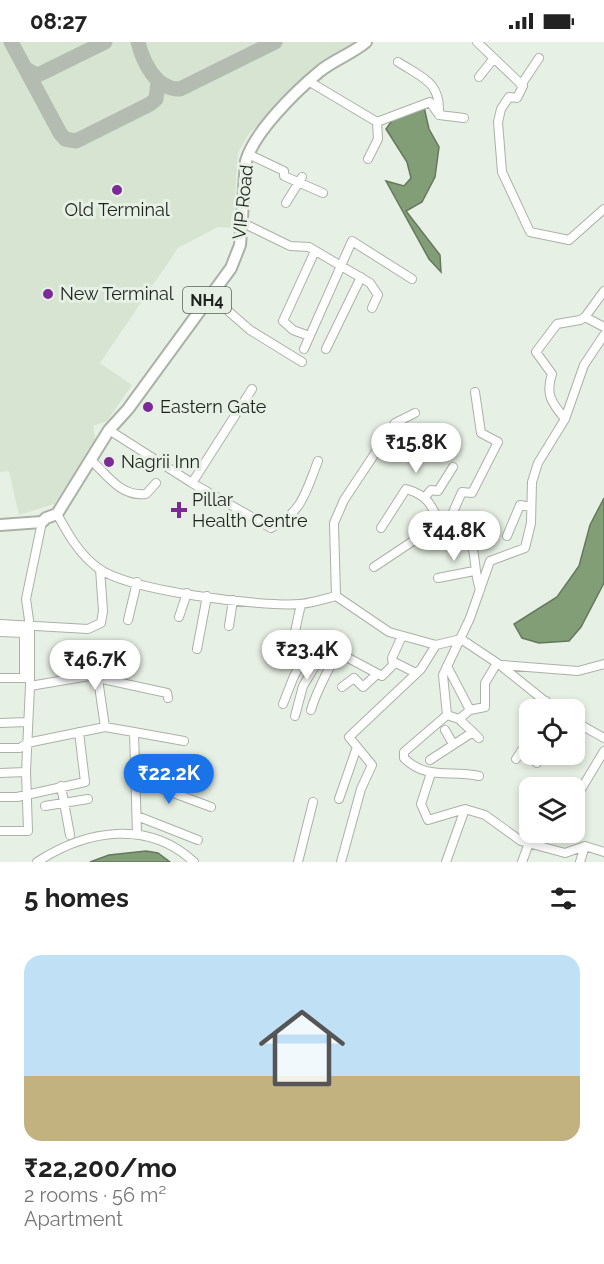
<!DOCTYPE html>
<meta charset="utf-8">
<style>
:root{--surface:#fff;--page:#f6f6f6;--text:#222;--muted:#767676;--line:#e0e0e0;--accent:#1a73e8}
body{margin:0;font-family:Raleway,sans-serif;background:var(--page);color:var(--text);height:100vh;display:flex;flex-direction:column;font-size:22px;white-space:nowrap}
*{box-sizing:border-box;margin:0}
p{font-size:20px;color:var(--muted)}
.icon{flex:none;width:33px;height:33px;fill:none;stroke:currentColor;stroke-width:2;stroke-linecap:round;stroke-linejoin:round}
.map{position:relative;height:820px;overflow:hidden}
.panel{display:flex;flex-direction:column;background:var(--surface);flex:1}
.panel>*{flex:none}
.controls{position:absolute;left:519px;top:657px;display:grid;gap:12px}
.controls a{display:grid;place-items:center;width:66px;height:66px;border-radius:12px;background:var(--surface);box-shadow:0 3px 9px #0003;font-size:30px}
.price{position:absolute;translate:-50% -51px;padding:0 14px;border-radius:21px;background:#fff;color:#222;font-size:20px;line-height:39px;filter:drop-shadow(0 2px 3px #0008)}
.price::after{content:'';position:absolute;left:50%;top:36px;width:18px;height:14px;margin-left:-9px;background:inherit;clip-path:polygon(0 0,100% 0,50% 100%)}
.price.current{background:var(--accent);color:#fff}
ul{padding:0;list-style:none}
li{display:grid;align-content:center;gap:12px;height:318px;padding:0 24px}
li+li{border-top:2px solid var(--line)}
li span{display:grid;place-items:center;height:186px;border-radius:18px;color:#555}
li>.icon{margin-inline-start:auto}
span .icon{width:108px;height:108px;fill:#fffc;stroke-width:1}
li b{font-size:26px}
h2{display:flex;justify-content:space-between;align-items:center;height:72px;padding:0 24px;font-size:26px}
.status{display:flex;justify-content:space-between;align-items:center;height:42px;padding:0 30px;background:var(--surface);direction:ltr}
.status svg{height:16px;fill:currentColor}
.map>svg:first-child{display:block}
.built{fill:#d7e4d2}
.water{fill:#829e77;stroke:#64795c;stroke-width:1.5}
.lines{fill:none;stroke-linecap:round;stroke-linejoin:round}
.taxiway{stroke:#b4bcb1;stroke-width:15}
.minor-casing{stroke:#aab2a7;stroke-width:10}
.highway-casing{stroke:#aab2a7;stroke-width:14}
.minor{stroke:#fff;stroke-width:8}
.highway{stroke:#fff;stroke-width:10}
.poi-dot{fill:#7e2998;stroke:#e7f0e4;stroke-width:2}
.labels{text-anchor:middle;stroke-width:6;stroke-linejoin:round;paint-order:stroke}
.shield{fill:#e7f0e4;stroke:#5b6059;stroke-width:1.5}
.shield-label{font-size:16px;font-weight:bold;fill:#1f231e}
.street-label{font-size:18px;fill:#1f231e;stroke:#e7f0e4}
.poi-label{font-size:18px;fill:#1f231e;stroke:#e7f0e4;text-anchor:start}
</style>
<div class="status"><b>08:27</b><svg viewBox="0 0 49 12"><path d="M0 12V9h3v3zM5 12V6h3v6zM10 12V3h3v9zM15 12V0h3v12zM26 1h20v11H26zM47 4h2v5h-2z"/></svg></div>
<div class="map">
<svg width="604" height="820" viewBox="0 0 604 820">
<rect width="100%" height="100%" fill="#e7f0e4"/>
<path class="built" d="M0,0H355L312,27L248,93L238,111L233,186L218,185L178,206L100,321L132,343L107,379L93,384L96,400L54,462L19,473L9,429L0,430Z"/>
<path class="water" d="M424,65L429,87L439,105L435,135L422,160L406,169L440,213L441,230L429,217L386,139L404,144L411,136L407,120L386,87L399,69Z
M604,456V541L581,585L569,599L539,601L522,596L514,582L557,555L579,524L590,483Z
M146,809L158,811L170,820H90L109,813Z"/>
<g class="lines">
<path class="taxiway" d="M11,0L60,91L65,97L76,99L150,62L156,57L158,40
M138,0C143,20 156,48 180,47L275,0
M26,27L37,33L42,31L105,0"/>
<defs>
<path id="minor" d="M477,0L523,44L517,56L509,55L501,67L498,80L502,130L530,190L569,198L604,167
M398,20C423,36 441,40 439,73
M479,35L494,16
M310,40L377,80L378,97L368,117
M521,43L539,16
M377,80L430,60L439,73L464,76
M248,112L284,129V134L323,151
M286,161L302,135
M241,180L290,204L309,205L370,241L378,253L372,266
M211,254L250,288L302,320
M585,275L604,249
M309,294L293,288L283,279L315,209
M304,307L352,199L412,237
M326,307L361,235
M565,377C552,361 545,353 552,332L536,310L557,282L580,278L585,275L604,285
M109,388L192,441L271,486C303,470 306,449 318,419
M384,397L416,420L437,390
M91,418C108,434 121,455 146,452L156,441
M192,441L252,347
M425,455L431,448L438,449L453,425
M57,472C68,492 79,512 98,526C129,549 261,565 300,562C312,561 324,557 336,554L389,590L436,603L461,597L500,623L556,668
M449,479L462,450L472,451L498,400L481,391L475,350
M381,486L406,447C427,453 431,462 440,481L449,479C482,494 470,517 480,548
M507,494L520,463L531,465
M374,525L440,481
M438,536L474,529
M336,554L334,481L344,458L395,381L415,371
M179,575L187,551
M128,578L137,540
M0,582L88,587L101,581L103,569L100,527
M229,584L233,558
M0,590L24,591V636
M282,604L294,594L301,562
M197,607L207,554
M337,610L382,634L393,623L392,616L402,594
M394,620L416,631
M502,623L578,629L604,622
M0,636H29
M98,637L105,685
M30,644L89,634L167,651L168,656
M342,645L354,636L363,645L377,632
M283,662L294,634L313,601L294,594
M311,668C317,647 328,630 337,610L326,606
M470,668L485,665V641L497,621
M540,668L546,659
M447,673L459,677L470,668L447,624
M295,674L303,644L326,606L313,601
M459,677L479,696
M574,679L604,696
M0,681L28,680
M445,688L453,702
M134,690L184,699
M0,706H20L27,701L105,685L134,690L137,792
M521,709L537,721
M516,717L527,701L530,686
M430,718L473,690
M0,731L26,730
M431,731L421,762L428,778L465,767L485,773L521,799L565,811L585,804L604,810
M479,734C449,728 426,738 404,716V710L447,673L443,633L470,576L490,519L525,506L531,481L532,440L538,421L565,377L584,323L604,293
M136,737L211,765
M61,744L70,793
M176,752L187,726
M0,755H17L85,740L79,690
M339,757L357,705
M574,759L604,709
M45,764L88,757
M137,774L198,798
M0,789H28L26,730L30,644V585L26,557L42,480
M37,820C86,788 148,777 194,820
M298,820L313,760
M341,820L361,747L372,723L349,695L421,627L436,603
M446,820L465,767
M522,820L529,801
M580,820L585,804"/>
<path id="highway" d="M0,483L42,480L46,476L57,472L109,388L128,367L231,226L240,203L246,119C254,90 296,49 319,30C333,18 352,12 366,0"/>
</defs>
<use href="#minor" class="minor-casing"/>
<use href="#highway" class="highway-casing"/>
<use href="#minor" class="minor"/>
<use href="#highway" class="highway"/>
</g>
<g class="poi-dot">
<circle cx="117" cy="148" r="6"/>
<circle cx="48" cy="252" r="6"/>
<circle cx="148" cy="365" r="6"/>
<circle cx="109" cy="420" r="6"/>
<path d="M176 459h6v6h6v6h-6v6h-6v-6h-6v-6h6z"/>
</g>
<g class="labels">
<rect class="shield" x="183" y="245" width="48" height="26" rx="4.5"/>
<g class="shield-label">
<text x="207" y="264">NH4</text>
</g>
<g class="street-label">
<text transform="translate(243 160) rotate(-84)" y="6">VIP Road</text>
</g>
<g class="poi-label">
<text x="117" y="174" text-anchor="middle">Old Terminal</text>
<text x="60" y="258">New Terminal</text>
<text x="160" y="371">Eastern Gate</text>
<text x="121" y="426">Nagrii Inn</text>
<text x="192" y="464">Pillar<tspan x="192" dy="21">Health Centre</tspan></text>
</g>
</g>
</svg>
<div class="controls">
<a><svg class="icon" aria-label="locate" viewBox="0 0 24 24"><circle cx="12" cy="12" r="6"/><path d="M12 2v4M12 18v4M2 12h4M18 12h4"/></svg></a>
<a><svg class="icon" aria-label="layers" viewBox="0 0 24 24"><path d="M12 4l9 5-9 5-9-5zM3 14l9 5 9-5"/></svg></a>
</div>
<b class="price" style="left:416px;top:432px">₹15.8K</b>
<b class="price" style="left:454px;top:520px">₹44.8K</b>
<b class="price" style="left:307px;top:639px">₹23.4K</b>
<b class="price" style="left:95px;top:649px">₹46.7K</b>
<b class="price current" style="left:169px;top:763px">₹22.2K</b>
</div>
<section class="panel">
<h2>5 homes<svg class="icon" aria-label="filters" viewBox="0 0 24 24"><path d="M4 7h16M4 17h16"/><circle cx="9" cy="7" r="2"/><circle cx="15" cy="17" r="2"/></svg></h2>
<ul>
<li><span style="background:linear-gradient(#bfe0f5 65%,#c2b280 0)"><svg class="icon" aria-label="home" viewBox="0 0 24 24"><path d="M3 11l9-7 9 7M6 9v11h12V9"/></svg></span><div><b>₹22,200/mo</b><p>2 rooms · 56 m²</p><p>Apartment</p></div></li>
</ul>
</section>
